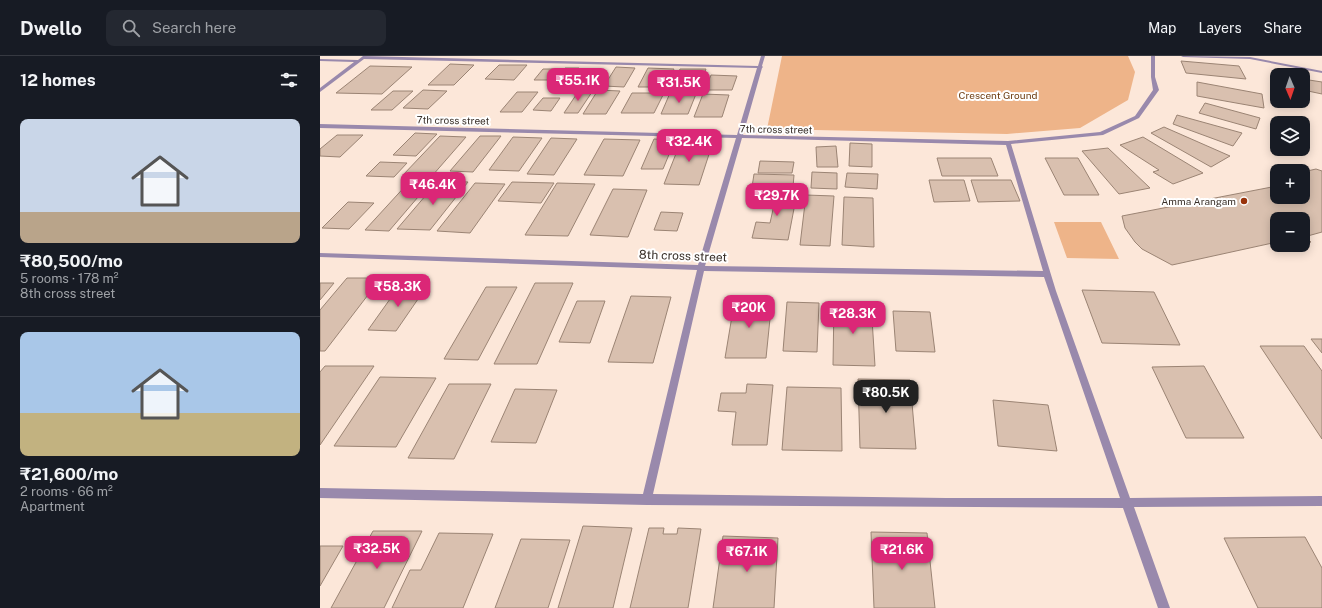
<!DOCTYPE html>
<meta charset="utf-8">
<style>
:root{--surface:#171b24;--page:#242831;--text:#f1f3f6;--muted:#9ea1a6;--line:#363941;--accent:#db2777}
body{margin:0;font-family:"Public Sans",sans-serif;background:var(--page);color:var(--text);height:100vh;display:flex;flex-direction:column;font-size:15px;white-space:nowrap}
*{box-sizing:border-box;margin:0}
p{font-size:13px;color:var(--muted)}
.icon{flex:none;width:22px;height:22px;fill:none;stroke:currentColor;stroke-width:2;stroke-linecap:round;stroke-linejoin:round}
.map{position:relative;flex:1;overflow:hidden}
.details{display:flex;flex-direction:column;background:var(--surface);width:320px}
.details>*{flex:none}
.needle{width:26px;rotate:178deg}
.fabs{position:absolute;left:950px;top:12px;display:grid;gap:8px}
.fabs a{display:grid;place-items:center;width:40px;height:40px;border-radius:8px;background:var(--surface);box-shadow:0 2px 10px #0003;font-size:20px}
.price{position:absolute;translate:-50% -34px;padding:0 9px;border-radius:8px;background:var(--accent);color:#fff;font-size:13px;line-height:26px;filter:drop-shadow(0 1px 2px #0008)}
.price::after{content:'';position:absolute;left:50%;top:24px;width:12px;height:9px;margin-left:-6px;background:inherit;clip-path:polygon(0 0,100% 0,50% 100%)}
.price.active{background:#222;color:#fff}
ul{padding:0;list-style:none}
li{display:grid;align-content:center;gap:8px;height:212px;padding:0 20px}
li+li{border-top:1px solid var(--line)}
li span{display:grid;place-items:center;height:124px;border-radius:8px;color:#555}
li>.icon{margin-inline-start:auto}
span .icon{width:72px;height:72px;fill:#fffc;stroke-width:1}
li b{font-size:17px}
h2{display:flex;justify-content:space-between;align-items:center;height:48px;padding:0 20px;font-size:17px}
header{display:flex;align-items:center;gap:24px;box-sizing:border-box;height:56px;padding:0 20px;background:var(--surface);border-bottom:1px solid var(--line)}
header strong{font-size:19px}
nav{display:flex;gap:22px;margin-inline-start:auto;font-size:14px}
.search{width:280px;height:36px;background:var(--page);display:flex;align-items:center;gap:10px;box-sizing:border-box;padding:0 14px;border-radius:8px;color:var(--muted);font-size:15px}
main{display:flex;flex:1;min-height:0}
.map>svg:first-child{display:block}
.green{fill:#eeb489}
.building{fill:#d9c0af;stroke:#9b8474}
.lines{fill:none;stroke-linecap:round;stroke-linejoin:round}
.minor{fill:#9989ac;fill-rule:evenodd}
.poi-dot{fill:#99330b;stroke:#fff;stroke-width:1.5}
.labels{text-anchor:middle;stroke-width:4;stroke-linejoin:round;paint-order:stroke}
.far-park-label{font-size:10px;fill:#6f3e12;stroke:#fff}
.far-street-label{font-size:10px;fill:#382f28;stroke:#fff}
.far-poi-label{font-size:10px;fill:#382f28;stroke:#fff;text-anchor:end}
.street-label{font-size:12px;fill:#382f28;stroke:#fff}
</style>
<header>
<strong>Dwello</strong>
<div class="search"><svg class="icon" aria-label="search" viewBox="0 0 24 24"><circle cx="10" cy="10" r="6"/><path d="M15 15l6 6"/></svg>Search here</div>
<nav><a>Map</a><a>Layers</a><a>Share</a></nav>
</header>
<main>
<section class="details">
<h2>12 homes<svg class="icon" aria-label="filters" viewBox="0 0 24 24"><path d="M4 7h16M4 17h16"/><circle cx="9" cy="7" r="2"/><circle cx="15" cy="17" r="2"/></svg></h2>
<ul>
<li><span style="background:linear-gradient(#c9d6e8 75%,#b9a48a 0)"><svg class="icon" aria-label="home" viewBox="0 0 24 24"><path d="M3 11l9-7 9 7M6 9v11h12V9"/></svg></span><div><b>₹80,500/mo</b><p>5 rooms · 178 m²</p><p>8th cross street</p></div></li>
<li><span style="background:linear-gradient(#a9c7e8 65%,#c2b280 0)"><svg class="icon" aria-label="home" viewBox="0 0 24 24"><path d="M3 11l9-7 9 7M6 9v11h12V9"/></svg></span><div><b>₹21,600/mo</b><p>2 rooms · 66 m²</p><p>Apartment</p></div></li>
</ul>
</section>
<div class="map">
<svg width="1002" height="552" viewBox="0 0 1002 552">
<rect width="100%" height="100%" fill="#fce7d9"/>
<path class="green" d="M462,0H808L815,16L808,44L760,72L687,78L447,73Z
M734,166H781L799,203L747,202Z"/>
<path class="building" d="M861,5L919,10L926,23L866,17Z
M130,8L154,9L134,29H108Z
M179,9H207L194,24L165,23Z
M50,10L92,11L62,38L16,37Z
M296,11L315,12L304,31L284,30Z
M245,12H259L249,25H234Z
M328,12L354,13L345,31H318Z
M223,13H238L229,24H214Z
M360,13H386L378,35L350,34Z
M391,19L417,20L412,34H385Z
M989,24L1002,26V38L988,35Z
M877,26L942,38L944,52L877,40Z
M103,34L127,35L108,53L83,52Z
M278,34L300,35L286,58H263Z
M73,35H93L72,54H51Z
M197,36H218L202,56H180Z
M258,36H272L258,57H244Z
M312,37H344L334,57H301Z
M350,37L376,38L368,58H341Z
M383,38L409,39L402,61H374Z
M223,42H240L231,55L213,54Z
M885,47L940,62L936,73L879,57Z
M857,59L922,77L913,90L853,68Z
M844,71L910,100L891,111L831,77Z
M95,77L117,78L96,100L73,99Z
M17,79H43L20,101L0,100V93Z
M120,80L146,81L112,120L83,119Z
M160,80H181L153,116L130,115Z
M193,81L222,82L199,115L169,114Z
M823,81L883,117L853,128L833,116L839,114L800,89Z
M231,82L257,83L234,119L207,118Z
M284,83L320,84L303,120L264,119Z
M334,83L355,84L343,113H321Z
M361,85L393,86L379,129L344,128Z
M530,87L552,88V111L529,110Z
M516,90L518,111H497L496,91Z
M788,92L830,132L799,138L762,95Z
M617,102H671L678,120H622Z
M725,102H758L779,139H744Z
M440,105L474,106L472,117H438Z
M60,106L87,107L74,121L46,120Z
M996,113L1002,115V176L984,181L991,186L983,188V163H957V186L852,209L822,193L815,186L805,172L802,160L957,130V141H983V116Z
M492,116L517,117V133L491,132Z
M527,117L558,118L557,133L525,131Z
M434,118L474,119L473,131H432Z
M609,124H644L650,145L614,146Z
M651,124H691L700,145L658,146Z
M118,125L148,126L110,174L77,173Z
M89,126L110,127L69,175L45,174Z
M192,126L234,127L221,147L178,145Z
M155,127L185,128L150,177L117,175Z
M237,127L275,128L248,180L205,179Z
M293,133L327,134L308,181L270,179Z
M444,136L477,137L468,184L432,182L436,166L450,167L454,149L441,148Z
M486,139L514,140L510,190L480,189Z
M524,141L553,142L554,191L522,189Z
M28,146L54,147L29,173L2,172Z
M341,156L363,157L357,175L334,174Z
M27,222H61L5,295H0V254Z
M0,227H14L0,244Z
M215,227H253L217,308H174Z
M80,229L107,230L76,275L48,274Z
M166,231H197L158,304L124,303Z
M762,234L834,236L860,289L782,287Z
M311,240L351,241L333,307L288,306Z
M415,242L452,243L446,302H405Z
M257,245H285L270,287L239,286Z
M467,246L499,247L497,296L463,295Z
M514,247H551L555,310L513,309Z
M573,255L610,256L615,296L576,295Z
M991,283H1002V297Z
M940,290H984L1002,315V383Z
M5,310H54L0,389V316Z
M884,310L924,382H866L832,311Z
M60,321L116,322L76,391L14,390Z
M538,323L590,324L596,393L540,392Z
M129,328H171L134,403L88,402Z
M427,328L453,329L447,389H412L416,356L398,355L401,337H426Z
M467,331L521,332L522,395L462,394Z
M195,333L237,334L216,387L171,386Z
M673,344L728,349L737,395L678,390Z
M263,470L312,472L293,552H238Z
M329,472H344L343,478H357L358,472L381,473L368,552H310Z
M53,475H102L64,552H11Z
M551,476L607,477L615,552H554Z
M119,477L173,478L143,552H72L90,514H101Z
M403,480L458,482L454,552H393Z
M985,481L1002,512V552H938L904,482Z
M201,483L250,484L228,552H175Z
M0,490H23L0,530Z"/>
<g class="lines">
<path class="minor" d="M43,0L438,10L441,0H445L442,10L443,11L442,12L423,79L688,85L780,76L815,60L833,34L831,21V0H835V21L839,34L819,62L783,79L691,88L736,235L810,442L1002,440V450L814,451L850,552H838L803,452L327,449L0,442V432L323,438L377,214L0,201V197L378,209L416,82L0,72V68L417,79L437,12L44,3L0,36V32L34,6L0,5V3L38,4ZM422,82L686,89L723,215L385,210ZM384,215L724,221L800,442H626L333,438Z
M861,0L930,1L1002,15V17L930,3L863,1Z"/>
</g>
<circle class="poi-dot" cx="924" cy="145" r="4"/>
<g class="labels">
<g class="far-park-label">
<text x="678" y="43">Crescent Ground</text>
</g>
<g class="far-street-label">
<text transform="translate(133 64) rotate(1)" y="4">7th cross street</text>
<text transform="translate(456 73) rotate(1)" y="4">7th cross street</text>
</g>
<g class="far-poi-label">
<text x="916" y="149">Amma Arangam</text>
</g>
<g class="street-label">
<text transform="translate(363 200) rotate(2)" y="4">8th cross street</text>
</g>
</g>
</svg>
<div class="fabs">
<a><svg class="needle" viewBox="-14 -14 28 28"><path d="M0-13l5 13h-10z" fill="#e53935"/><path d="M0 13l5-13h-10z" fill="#9ea1a6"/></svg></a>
<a><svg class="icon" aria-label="layers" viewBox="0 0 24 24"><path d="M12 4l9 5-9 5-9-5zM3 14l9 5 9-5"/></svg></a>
<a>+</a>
<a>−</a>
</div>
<b class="price" style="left:258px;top:46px">₹55.1K</b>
<b class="price" style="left:359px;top:48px">₹31.5K</b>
<b class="price" style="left:369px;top:107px">₹32.4K</b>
<b class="price" style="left:113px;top:150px">₹46.4K</b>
<b class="price" style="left:457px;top:161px">₹29.7K</b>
<b class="price" style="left:78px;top:252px">₹58.3K</b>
<b class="price" style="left:429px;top:273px">₹20K</b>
<b class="price" style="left:533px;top:279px">₹28.3K</b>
<b class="price active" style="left:566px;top:358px">₹80.5K</b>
<b class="price" style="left:57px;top:514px">₹32.5K</b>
<b class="price" style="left:582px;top:515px">₹21.6K</b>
<b class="price" style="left:427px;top:517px">₹67.1K</b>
</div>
</main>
